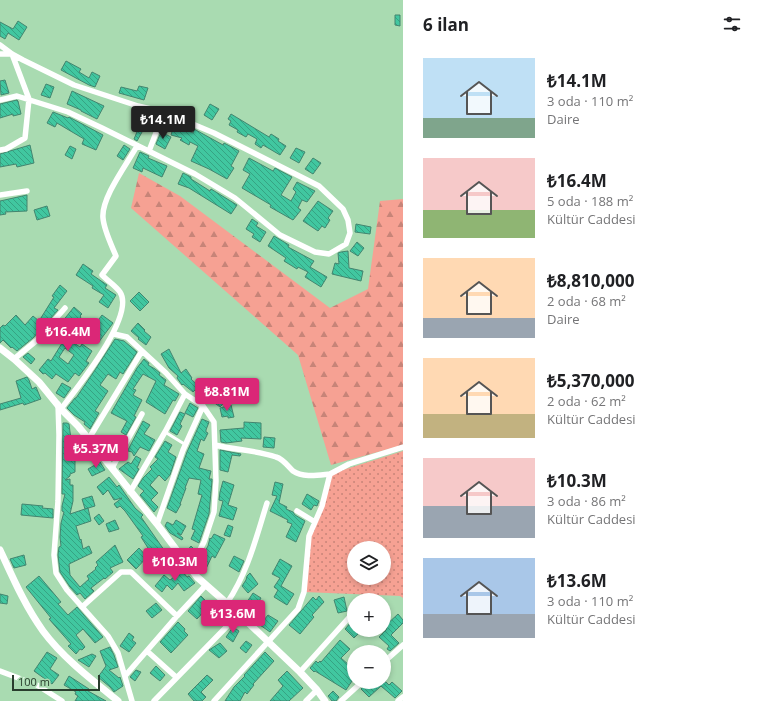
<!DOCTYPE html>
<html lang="tr">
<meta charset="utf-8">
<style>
:root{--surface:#fff;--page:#f2f2f2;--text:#202124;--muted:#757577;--accent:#db2777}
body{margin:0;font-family:"Open Sans",sans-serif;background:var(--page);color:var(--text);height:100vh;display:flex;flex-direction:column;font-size:15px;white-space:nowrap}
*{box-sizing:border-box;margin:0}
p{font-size:13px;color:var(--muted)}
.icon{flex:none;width:22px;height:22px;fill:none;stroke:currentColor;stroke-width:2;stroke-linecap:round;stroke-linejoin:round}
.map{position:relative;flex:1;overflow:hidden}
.panel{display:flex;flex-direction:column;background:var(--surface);width:360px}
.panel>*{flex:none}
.tools{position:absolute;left:347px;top:541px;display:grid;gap:8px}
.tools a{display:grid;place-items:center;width:44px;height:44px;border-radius:50%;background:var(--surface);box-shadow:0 2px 6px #0003;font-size:20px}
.scale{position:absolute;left:12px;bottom:10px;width:88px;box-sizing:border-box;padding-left:4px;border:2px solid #293d2d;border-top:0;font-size:11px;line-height:14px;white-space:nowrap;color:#293d2d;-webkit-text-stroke:3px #a9dbb1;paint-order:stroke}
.price{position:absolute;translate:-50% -34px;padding:0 9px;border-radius:4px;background:var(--accent);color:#fff;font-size:13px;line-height:26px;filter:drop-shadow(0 1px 2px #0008)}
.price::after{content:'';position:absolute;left:50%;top:24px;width:12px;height:9px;margin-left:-6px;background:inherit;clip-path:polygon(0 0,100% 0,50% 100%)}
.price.on{background:#222;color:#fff}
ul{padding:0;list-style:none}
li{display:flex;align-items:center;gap:12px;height:100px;padding:0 20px}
li span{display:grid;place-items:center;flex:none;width:112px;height:80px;border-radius:0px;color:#555}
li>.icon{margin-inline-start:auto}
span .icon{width:48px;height:48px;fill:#fffc;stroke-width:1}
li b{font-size:17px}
h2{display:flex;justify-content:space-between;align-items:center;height:48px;padding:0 20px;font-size:17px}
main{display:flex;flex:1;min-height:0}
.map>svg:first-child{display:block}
.grass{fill:url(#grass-dots);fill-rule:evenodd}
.forest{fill:url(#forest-firs)}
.building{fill:url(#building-back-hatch);stroke:#43856f;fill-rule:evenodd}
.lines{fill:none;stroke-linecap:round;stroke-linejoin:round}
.service{stroke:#fff;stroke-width:3}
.minor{stroke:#fff;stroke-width:5.5}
.tertiary{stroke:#fff;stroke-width:7}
</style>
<main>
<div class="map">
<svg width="403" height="701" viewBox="0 0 403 701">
<defs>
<pattern id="grass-dots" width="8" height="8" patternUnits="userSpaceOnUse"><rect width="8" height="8" fill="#f6a193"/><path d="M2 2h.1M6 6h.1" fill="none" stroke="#c78478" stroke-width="1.8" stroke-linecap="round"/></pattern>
<pattern id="forest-firs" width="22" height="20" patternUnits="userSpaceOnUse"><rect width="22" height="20" fill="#f6a193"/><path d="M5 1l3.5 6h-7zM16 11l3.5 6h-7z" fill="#c78478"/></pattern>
<pattern id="building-back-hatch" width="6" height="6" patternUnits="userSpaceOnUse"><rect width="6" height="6" fill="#41c7a0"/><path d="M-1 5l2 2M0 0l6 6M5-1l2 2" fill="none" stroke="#36a383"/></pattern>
</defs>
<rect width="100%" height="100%" fill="#a9dbb1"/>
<path class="grass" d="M403,451V598L400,596L304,592L309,536L330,474ZM354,548H384V578H354Z"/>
<path class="forest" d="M139,173L180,196L330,308L368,289L380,201L403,199V445L331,465L298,355L131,208Z"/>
<path class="building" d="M395,15H400V26L395,25Z
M18,21L27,27L19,40L8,33L5,39L0,36V22L13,29Z
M66,61L81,69L79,72L89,78L92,72L100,76L95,87L89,85L61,70Z
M5,80L9,93L1,95L0,81Z
M46,84L54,87L50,98L41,95Z
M139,86L148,88L144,100L119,93L121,87L137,91Z
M72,91L104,106L97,119L81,111V110L67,104Z
M17,100L18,101L21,114L13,116V114L0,118V104Z
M210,104L219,109L212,120L204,115Z
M53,112L68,118L69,117L103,135L96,150L82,144L84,139L57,123L55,127L47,123Z
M231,114L269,137L271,134L279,139L278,141L286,146L280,155L263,145L261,148L255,144L257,139L248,134L246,137L237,132L238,130L229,125L231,121L228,119Z
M141,117L153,123L151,128L146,125L137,141L134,139L139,127L136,126Z
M175,121L184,125L183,128L193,133L194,129L223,145L224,143L239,151L231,166L234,168L227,179L209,169L191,161L198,146L190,142L189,145L180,140L182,138L171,135Z
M161,132L171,137L165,149L156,144Z
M30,145L34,163L17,167L16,164L0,167V154Z
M124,145L130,149L123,160L117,156Z
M70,146L76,149L72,159L65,155Z
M296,148L305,152L299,163L290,158Z
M140,152L149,156L148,158L167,166L162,177L143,168L142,172L133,168Z
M249,158L273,171L275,168L292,177L281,195L291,201L296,192L293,189L297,182L315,191L307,202L302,200L298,208L301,210L293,220L270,207L271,205L242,188L250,174L243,170Z
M313,158L321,163L313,174L305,169Z
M183,173L191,177V179L210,191L211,189L237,205L231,214L189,188L178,184Z
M27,195V211L5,212L6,214L0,215V201Z
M318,201L333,211L328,218L330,220L325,228L322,226L318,231L303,221Z
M47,206L50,216L37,220L34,210Z
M252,219L258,223L256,226L266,232L260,242L252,237L254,234L246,229Z
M356,224L371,227L370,234L355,232Z
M274,236L289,245L288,247L314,261L310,267L327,277L321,287L305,277L308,272L298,267L297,269L284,261L286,258L268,246Z
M357,242L364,248L358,256L350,251Z
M348,251L349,268L363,271L361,281L332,274L335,263L339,264L338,253L341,252Z
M83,264L93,271L91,274L107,285L105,288L116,295L108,308L99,302L104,295L92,288L93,286L76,275Z
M60,285L67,291L54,308L58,310L33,338L17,351L12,347L11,348L3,340L0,343V328L3,325L5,326L16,315L25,325L33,316L39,321L54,297L52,296Z
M139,292L149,302L140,311L130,301Z
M74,307L82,314L80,316L81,317L66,338L80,347L82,344L92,351L86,361L89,363L79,376L75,373L68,382L56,374L52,379L45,373L43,374L39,370L48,359L51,361L64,340L54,332ZM65,348L74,355L68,364L59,357Z
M102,315L113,323L98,343L87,335Z
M138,323L145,330L144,331L151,337L146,345L138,339L139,338L131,331Z
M115,339L124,341L137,352L123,374L120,372L116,379L108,374L100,385L108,391L95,411L99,413L90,429L84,424L85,422L74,415L67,408L75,398H76L95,370Z
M169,349L181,373L186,369L192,378L191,379L204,391L206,389L208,391L214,384L221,390L219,393L227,400L220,407L212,401L211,402L195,390L193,392L183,384L182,385L177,378L178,376L169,368L161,354Z
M28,353L35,359L31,364L23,357Z
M144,359L149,363L148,365L155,369L160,373L159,375L166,380L164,385L179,394L175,401L173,400L165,414L146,402L156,381L143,374L133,389L136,390L133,395L142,400L134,416L136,417L126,435L121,432L127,421L111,413L137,368Z
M27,377L29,380L32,389L36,387L41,399L24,405L23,403L0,410V404L21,398L16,381Z
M62,383L71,388L64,398L56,393Z
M190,403L198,408L193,417L185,413Z
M231,405L234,417L228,418V416L222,417L220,408Z
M180,412L185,414L180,424L182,426L177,435L170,431Z
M202,419L209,422L206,430V432L208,433L204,441L201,439L197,451L204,454L199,468L211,471L209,479H212V481L209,514L199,543L191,539L195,530L192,529L202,495L198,494L201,480L189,478L185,488H186L180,504H181L176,513L167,508L187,452Z
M143,421L150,425L144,434L155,440L149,451L140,447L134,456L132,452L128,451V450Z
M244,422L261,423V439L241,438L242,441L226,443L221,442L220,430L244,428Z
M63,423H67L69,424L72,447L82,439L94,454L87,460L75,447V472L70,474V476L65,480L70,479V485H73V501L70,514L88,508L91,521L76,526L80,540L81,539L83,549L89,546L92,553L69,564L70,575L80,587L89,579L87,576L96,569L95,568L98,565L96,562L115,545L123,562L110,568L113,572L105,579L104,578L91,588L94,591L85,599L80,593L77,595L70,587L60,572L58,555L59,547L61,546L60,537L61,523L64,512L62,511V506L65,494H62Z
M264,437L275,438L274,448L263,447Z
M165,441L172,445L168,452L176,457L170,475L165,481L159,475L150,485L158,493L151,500L158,507L154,512L140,495L144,491L138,486L143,478L152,469L150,467L158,459L155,457Z
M220,450L241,454L240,456L232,455L228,472L220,470Z
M136,456L141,459L137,468L139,469L133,479L119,469L128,462L131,464Z
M100,462L105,470L92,476L88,469Z
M109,477L117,487L119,485L135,508L143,515L141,517L169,557L170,556L176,563L168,569L159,557L155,559L141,537L143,536L125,511L120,506L117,508L114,504L122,498L114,500L108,490L103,495L97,487Z
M223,481L234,485L228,505L237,508L233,520L219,516L223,501L219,500L220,492Z
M275,482L283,484L279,503L287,507L286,509L293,512L295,515L305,521L296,542L286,537L292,524L287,522L288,520L270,511L277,496L272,495Z
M307,494L319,501L317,506L314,505L311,510L302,504Z
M92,496L95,506L85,509L82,499Z
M22,504L43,506L42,508L53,509V518L21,515Z
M99,514L104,521L99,525L94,518Z
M115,520L119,529L109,532L106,524Z
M176,520L186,526L181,535L177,533L183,538L182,540L170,533L165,526L167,522L173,525Z
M228,525L233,527L230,537L224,535Z
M214,534L225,539L215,558L212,556L204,573L196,567L208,546L210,538L211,539Z
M191,546L195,550L190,560L185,553Z
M139,548L147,557L136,569L127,560Z
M24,555L26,565L14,568L10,559Z
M234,556L244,561L239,572L229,566Z
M280,559L292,566L281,586L294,594L287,605L274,597L278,590L274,587L280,578L272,574Z
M182,571L187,577L189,576L195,583L184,591L178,583L172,590L167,585L162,592L155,586L164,575L170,580Z
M250,573L258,584L248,593L242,586L246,580L247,576Z
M39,576L61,602L58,604L68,615L77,607L103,637L95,643L83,629L76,635L85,647L82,650L80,649L76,654L68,646L71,644L49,619L51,618L26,587Z
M253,593L261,598L254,610L245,605Z
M0,594L8,596L7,604L0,603Z
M201,596L210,605L197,619L188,611Z
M319,596L324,602L312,615L314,617L300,634L289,625L313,597L316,600Z
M344,597L347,611L338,613L334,600Z
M156,603L162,610L152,618L146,611Z
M398,614L403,620V623L391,635L399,643L390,651L387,649L389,646L379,637L387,629L385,626Z
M268,615L278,621L270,632L260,625Z
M352,621L354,623V630H362L354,638L345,629Z
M178,622L185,629L184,631L188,635L171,653L160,642Z
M233,627L239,631L233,642L226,637Z
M129,633L134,637L132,640L136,643L129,652L120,646Z
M340,640L350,649L341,658L349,665L354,661V678L346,690L315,671L314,672L310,668L316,661L318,663L320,661L321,662Z
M246,641L252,645L246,653L240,648Z
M220,643L227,651L219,658L209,650Z
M110,647L114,655L118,667L109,670L119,678L120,677L123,686L114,692L110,687L98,677L106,666L100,651Z
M47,652L57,658L50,669L59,675L52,684L34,671Z
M265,652L274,661L253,684L254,685L247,694L245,692L240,701H225L234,687L245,676L244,675Z
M92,654L96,656L89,667L78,660Z
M156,666L165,675L160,681L150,673Z
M136,670L141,672L135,681L130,677Z
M287,671L303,688L289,701H270L283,686L278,680Z
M207,675L213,680L201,692L206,697L202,701H194L188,694Z
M69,676L89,689L88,691L106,701H75L78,696L75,694L76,692L64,685Z
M368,682H386L389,685L392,682L402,691L395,698L381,686L369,697L361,689Z
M333,691L339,697L336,701H332L328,696Z"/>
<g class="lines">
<path class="service" d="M165,432L186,445"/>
<path class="minor" d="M0,45L12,54L23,60L74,85L138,106L164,112L214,133L319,186L343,209L348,220L350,233L346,244L329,254L315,252L280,235L235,198L195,174L102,128L68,112L17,96L0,100
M0,54H12L29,99L25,138L6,149L0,150
M149,151L164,112
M0,195L27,191
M114,334L127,337L166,373L185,394L203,406L214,422L216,481L214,512L204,542L190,569
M14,359L36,341L65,308
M58,404L59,435L58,501L54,555L56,573L67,590L108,636L118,653L132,701
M61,409C76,389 136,316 120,292C116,286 108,281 102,275L116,256C111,244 104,230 103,218C101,198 127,164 137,146
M88,440L142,351
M215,445C235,450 256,450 276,457C283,459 288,466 293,471C303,478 319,475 330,474
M112,468L142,414
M130,492L165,432L185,394
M297,511L315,522
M157,524L183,450L203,406
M227,603C248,572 256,538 267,503
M82,607L121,572H131L177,616
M147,651L176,677
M384,662L403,645
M0,671L37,685L62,701
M300,672L354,612
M125,676L177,616L206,585
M154,701L239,614
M214,701L298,609L304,592L309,536L322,506L330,474L349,464L403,447
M306,701L317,690
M341,701L362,682
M398,701L403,697"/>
<path class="tertiary" d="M0,348L14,359L39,382L61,409L78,426L157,524L197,577L239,614L300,672L317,690L325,701
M0,550C13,578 25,606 43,631C63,658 92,680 118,701"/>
</g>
</svg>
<div class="tools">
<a><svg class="icon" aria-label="layers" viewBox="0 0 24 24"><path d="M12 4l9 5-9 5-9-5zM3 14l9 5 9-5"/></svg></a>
<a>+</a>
<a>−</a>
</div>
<div class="scale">100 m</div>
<b class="price on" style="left:163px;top:140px">₺14.1M</b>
<b class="price" style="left:68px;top:352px">₺16.4M</b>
<b class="price" style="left:227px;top:412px">₺8.81M</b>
<b class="price" style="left:96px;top:469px">₺5.37M</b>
<b class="price" style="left:175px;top:582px">₺10.3M</b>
<b class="price" style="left:233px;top:634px">₺13.6M</b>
</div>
<section class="panel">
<h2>6 ilan<svg class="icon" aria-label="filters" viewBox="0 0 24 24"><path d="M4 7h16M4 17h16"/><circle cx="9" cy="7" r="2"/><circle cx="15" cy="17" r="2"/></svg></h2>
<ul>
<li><span style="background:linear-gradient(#bfe0f5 75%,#7fa58c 0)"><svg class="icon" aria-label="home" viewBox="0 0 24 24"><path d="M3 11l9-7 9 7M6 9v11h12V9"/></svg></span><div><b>₺14.1M</b><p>3 oda · 110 m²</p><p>Daire</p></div></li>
<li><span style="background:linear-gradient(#f6c9c9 65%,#8fb573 0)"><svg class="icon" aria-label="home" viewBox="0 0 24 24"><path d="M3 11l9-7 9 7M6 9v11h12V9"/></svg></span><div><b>₺16.4M</b><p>5 oda · 188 m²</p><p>Kültür Caddesi</p></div></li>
<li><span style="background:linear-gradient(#ffd9b3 75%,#9aa5b1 0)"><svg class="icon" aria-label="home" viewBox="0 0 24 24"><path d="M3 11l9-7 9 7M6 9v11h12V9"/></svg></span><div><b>₺8,810,000</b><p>2 oda · 68 m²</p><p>Daire</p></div></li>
<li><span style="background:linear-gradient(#ffd9b3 70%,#c2b280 0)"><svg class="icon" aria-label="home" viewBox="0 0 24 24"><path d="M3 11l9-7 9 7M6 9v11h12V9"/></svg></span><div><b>₺5,370,000</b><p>2 oda · 62 m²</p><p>Kültür Caddesi</p></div></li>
<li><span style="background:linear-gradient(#f6c9c9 60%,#9aa5b1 0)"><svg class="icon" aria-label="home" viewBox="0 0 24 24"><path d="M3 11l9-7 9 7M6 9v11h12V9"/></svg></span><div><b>₺10.3M</b><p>3 oda · 86 m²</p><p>Kültür Caddesi</p></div></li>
<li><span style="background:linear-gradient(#a9c7e8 70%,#9aa5b1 0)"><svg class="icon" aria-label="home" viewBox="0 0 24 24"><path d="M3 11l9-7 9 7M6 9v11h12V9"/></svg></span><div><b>₺13.6M</b><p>3 oda · 110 m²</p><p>Kültür Caddesi</p></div></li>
</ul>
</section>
</main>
